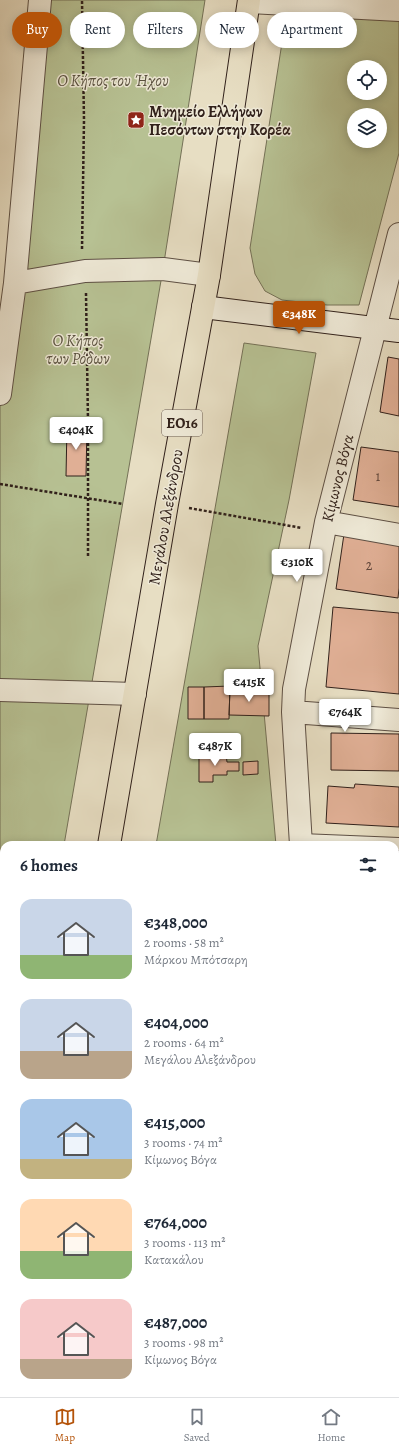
<!DOCTYPE html>
<meta charset="utf-8">
<style>
:root{--surface:#fff;--page:#f6f6f7;--text:#1f2937;--muted:#747a83;--line:#e0e1e3;--accent:#b45309}
body{margin:0;font-family:Alegreya,serif;background:var(--page);color:var(--text);height:100vh;display:flex;flex-direction:column;font-size:15px;white-space:nowrap}
*{box-sizing:border-box;margin:0}
p{font-size:13px;color:var(--muted)}
.icon{flex:none;width:22px;height:22px;fill:none;stroke:currentColor;stroke-width:2;stroke-linecap:round;stroke-linejoin:round}
.map{position:relative;flex:1;overflow:hidden}
.side{position:absolute;left:0px;top:841px;width:399px;height:556px;display:flex;flex-direction:column;background:var(--surface);border-radius:12px 12px 0 0;box-shadow:0 2px 10px #0003}
.side>*{flex:none}
.top-card{position:absolute;left:12px;top:12px;width:375px;height:36px;display:flex;gap:8px}
.tools{position:absolute;left:347px;top:60px;display:grid;gap:8px}
.tools a{display:grid;place-items:center;width:40px;height:40px;border-radius:50%;background:var(--surface);box-shadow:0 2px 10px #0003;font-size:20px}
.price{position:absolute;translate:-50% -34px;padding:0 9px;border-radius:4px;background:#fff;color:#222;font-size:13px;line-height:26px;filter:drop-shadow(0 1px 2px #0008)}
.price::after{content:'';position:absolute;left:50%;top:24px;width:12px;height:9px;margin-left:-6px;background:inherit;clip-path:polygon(0 0,100% 0,50% 100%)}
.price.current{background:var(--accent);color:#fff}
ul{padding:0;list-style:none}
li{display:flex;align-items:center;gap:12px;height:100px;padding:0 20px}
li span{display:grid;place-items:center;flex:none;width:112px;height:80px;border-radius:12px;color:#555}
li>.icon{margin-inline-start:auto}
span .icon{width:48px;height:48px;fill:#fffc;stroke-width:1}
li b{font-size:17px}
h2{display:flex;justify-content:space-between;align-items:center;height:48px;padding:0 20px;font-size:17px}
.chip{padding:0 14px;border-radius:18px;background:var(--surface);box-shadow:0 2px 10px #0003;font-size:14px;line-height:36px}
.chip.current{background:var(--accent);color:#fff}
.menu{display:flex;justify-content:space-around;align-items:center;height:56px;border-top:1px solid var(--line);background:var(--surface);font-size:11px;color:var(--muted)}
.menu a{display:grid;justify-items:center;gap:2px}
.menu .current{color:var(--accent)}
.map>svg:first-child{display:block}
.green{fill:#b7c193;stroke:#747157;fill-rule:evenodd}
.building{fill:#e0af95;stroke:#31211b}
.lines{fill:none;stroke-linecap:round;stroke-linejoin:round}
.lane-casing{stroke:#5e5045;stroke-width:14}
.street-casing{stroke:#5e5045;stroke-width:24}
.secondary-casing{stroke:#31211b;stroke-width:24}
.primary-casing{stroke:#31211b;stroke-width:24}
.path{stroke:#31211b;stroke-width:2.5;stroke-dasharray:3 2;stroke-linecap:butt}
.lane{stroke:#efead8;stroke-width:12}
.street{stroke:#efead8;stroke-width:22}
.secondary{stroke:#efead8;stroke-width:22}
.primary{stroke:#e7dec3;stroke-width:22}
.labels{text-anchor:middle;stroke-width:3;stroke-linejoin:round;paint-order:stroke}
.number-label{font-size:14px;fill:#5d443a}
.shield{fill:#efead8;stroke:#6a5d54;stroke-width:1}
.shield-label{font-size:15px;font-weight:bold;fill:#31211b}
.park-label{font-size:16px;font-style:italic;fill:#59513f;stroke:#efead8}
.poi-label{font-size:16px;font-weight:bold;fill:#31211b;stroke:#efead8;text-anchor:start}
.street-label{font-size:16px;fill:#31211b;stroke:#efead8}
</style>
<div class="map">
<svg width="399" height="1397" viewBox="0 0 399 1397">
<rect width="100%" height="100%" fill="#e7dec3"/>
<filter id="stains"><feTurbulence type="fractalNoise" baseFrequency=".005" numOctaves="4"/><feColorMatrix values="0 0 0 0 .2 0 0 0 0 .09 0 0 0 0 .02 0 0 0 .5 -.17"/></filter>
<radialGradient id="worn" r=".72"><stop offset=".6" stop-color="#630" stop-opacity="0"/><stop offset="1" stop-color="#630" stop-opacity=".3"/></radialGradient>
<path class="green" d="M40,0H205L163,269L64,845H4V1185L0,1208V394Z
M286,17L399,19V153L359,305H327L282,300L265,291L255,274L250,248ZM354,67H380V93H354ZM354,115H380V141H354Z
M244,343L316,353L289,500L258,646L276,845H156Z
M64,1393H106L63,1397Z"/>
<path class="building" d="M388,357L399,359V416L380,412Z
M67,426H87L86,476H66Z
M361,447L399,452V507L353,500Z
M344,534L399,542V588L398,598L336,589Z
M333,607L399,613V694L326,687Z
M230,686L229,719H204V687Z
M188,687H204V719H188Z
M230,689L269,690V716L229,715Z
M331,733L399,734V771L331,770Z
M199,754H226L227,762H239V771H227V775H213V782H199Z
M258,761V774L243,775V762Z
M355,784L399,787V827L326,823L328,786L354,788Z
M395,852H399V889L395,888Z
M395,913H399V1028L395,1027Z
M395,1274H399V1367H395Z"/>
<g class="lines">
<defs>
<path id="lane" d="M301,840L399,844
M395,902H399"/>
<path id="street" d="M249,2L399,10
M15,283L85,271L163,269L209,275
M0,394L15,283L40,0
M326,522L399,535
M0,690L135,694
M293,712L399,720
M301,845L293,712L294,689L326,522L399,234
M0,863H4
M185,1397L186,1393
M333,1397L334,1393"/>
<path id="secondary" d="M203,307L399,331"/>
<path id="primary" d="M109,845L167,504L209,275L249,0
M15,1397L16,1393"/>
</defs>
<use href="#lane" class="lane-casing"/>
<use href="#street" class="street-casing"/>
<use href="#secondary" class="secondary-casing"/>
<use href="#primary" class="primary-casing"/>
<path class="path" d="M82,249L84,120L82,0
M86,293L88,422V556
M0,484L123,504
M189,508L302,528"/>
<use href="#lane" class="lane"/>
<use href="#street" class="street"/>
<use href="#secondary" class="secondary"/>
<use href="#primary" class="primary"/>
</g>
<defs>
<symbol id="sight-square" viewBox="-11 -11 22 22"><rect x="-9" y="-9" width="18" height="18" rx="4" fill="#8f2418" stroke="#efead8"/><path d="M0-6L1.8-2.2L6-1.7L2.9 1.2L3.7 5.4L0 3.3L-3.7 5.4L-2.9 1.2L-6-1.7L-1.8-2.2Z" fill="#fff"/></symbol>
</defs>
<g fill-rule="evenodd">
<use href="#sight-square" x="126" y="110" width="20" height="20"/>
</g>
<g class="labels">
<g class="number-label">
<text x="378" y="481">1</text>
<text x="369" y="570">2</text>
</g>
<rect class="shield" x="162" y="410" width="40" height="26" rx="3"/>
<g class="shield-label">
<text x="182" y="428">ΕΟ16</text>
</g>
<g class="park-label">
<text x="113" y="86">Ο Κήπος του Ήχου</text>
<text x="78" y="346">Ο Κήπος<tspan x="78" dy="18">των Ρόδων</tspan></text>
</g>
<g class="poi-label">
<text x="149" y="117">Μνημείο Ελλήνων<tspan x="149" dy="18">Πεσόντων στην Κορέα</tspan></text>
</g>
<g class="street-label">
<text transform="translate(337 478) rotate(-76)" y="6">Κίμωνος Βόγα</text>
<text transform="translate(165 517) rotate(-80)" y="6">Μεγάλου Αλεξάνδρου</text>
</g>
</g>
<rect width="100%" height="100%" filter="url(#stains)"/>
<rect width="100%" height="100%" fill="url(#worn)"/>
</svg>
<div class="tools">
<a><svg class="icon" aria-label="locate" viewBox="0 0 24 24"><circle cx="12" cy="12" r="6"/><path d="M12 2v4M12 18v4M2 12h4M18 12h4"/></svg></a>
<a><svg class="icon" aria-label="layers" viewBox="0 0 24 24"><path d="M12 4l9 5-9 5-9-5zM3 14l9 5 9-5"/></svg></a>
</div>
<b class="price current" style="left:299px;top:335px">€348K</b>
<b class="price" style="left:76px;top:451px">€404K</b>
<b class="price" style="left:297px;top:583px">€310K</b>
<b class="price" style="left:249px;top:703px">€415K</b>
<b class="price" style="left:345px;top:733px">€764K</b>
<b class="price" style="left:215px;top:767px">€487K</b>
<div class="top-card">
<a class="chip current">Buy</a>
<a class="chip">Rent</a>
<a class="chip">Filters</a>
<a class="chip">New</a>
<a class="chip">Apartment</a>
</div>
<section class="side">
<h2>6 homes<svg class="icon" aria-label="filters" viewBox="0 0 24 24"><path d="M4 7h16M4 17h16"/><circle cx="9" cy="7" r="2"/><circle cx="15" cy="17" r="2"/></svg></h2>
<ul>
<li><span style="background:linear-gradient(#c9d6e8 70%,#8fb573 0)"><svg class="icon" aria-label="home" viewBox="0 0 24 24"><path d="M3 11l9-7 9 7M6 9v11h12V9"/></svg></span><div><b>€348,000</b><p>2 rooms · 58 m²</p><p>Μάρκου Μπότσαρη</p></div></li>
<li><span style="background:linear-gradient(#c9d6e8 65%,#b9a48a 0)"><svg class="icon" aria-label="home" viewBox="0 0 24 24"><path d="M3 11l9-7 9 7M6 9v11h12V9"/></svg></span><div><b>€404,000</b><p>2 rooms · 64 m²</p><p>Μεγάλου Αλεξάνδρου</p></div></li>
<li><span style="background:linear-gradient(#a9c7e8 75%,#c2b280 0)"><svg class="icon" aria-label="home" viewBox="0 0 24 24"><path d="M3 11l9-7 9 7M6 9v11h12V9"/></svg></span><div><b>€415,000</b><p>3 rooms · 74 m²</p><p>Κίμωνος Βόγα</p></div></li>
<li><span style="background:linear-gradient(#ffd9b3 65%,#8fb573 0)"><svg class="icon" aria-label="home" viewBox="0 0 24 24"><path d="M3 11l9-7 9 7M6 9v11h12V9"/></svg></span><div><b>€764,000</b><p>3 rooms · 113 m²</p><p>Κατακάλου</p></div></li>
<li><span style="background:linear-gradient(#f6c9c9 75%,#b9a48a 0)"><svg class="icon" aria-label="home" viewBox="0 0 24 24"><path d="M3 11l9-7 9 7M6 9v11h12V9"/></svg></span><div><b>€487,000</b><p>3 rooms · 98 m²</p><p>Κίμωνος Βόγα</p></div></li>
</ul>
</section>
</div>
<nav class="menu">
<a class="current"><svg class="icon" aria-label="map" viewBox="0 0 24 24"><path d="M3 6l6-2 6 2 6-2v14l-6 2-6-2-6 2zM9 4v14M15 6v14"/></svg>Map</a>
<a><svg class="icon" aria-label="saved" viewBox="0 0 24 24"><path d="M7 4h10v16l-5-4-5 4z"/></svg>Saved</a>
<a><svg class="icon" aria-label="home" viewBox="0 0 24 24"><path d="M3 11l9-7 9 7M6 9v11h12V9"/></svg>Home</a>
</nav>
